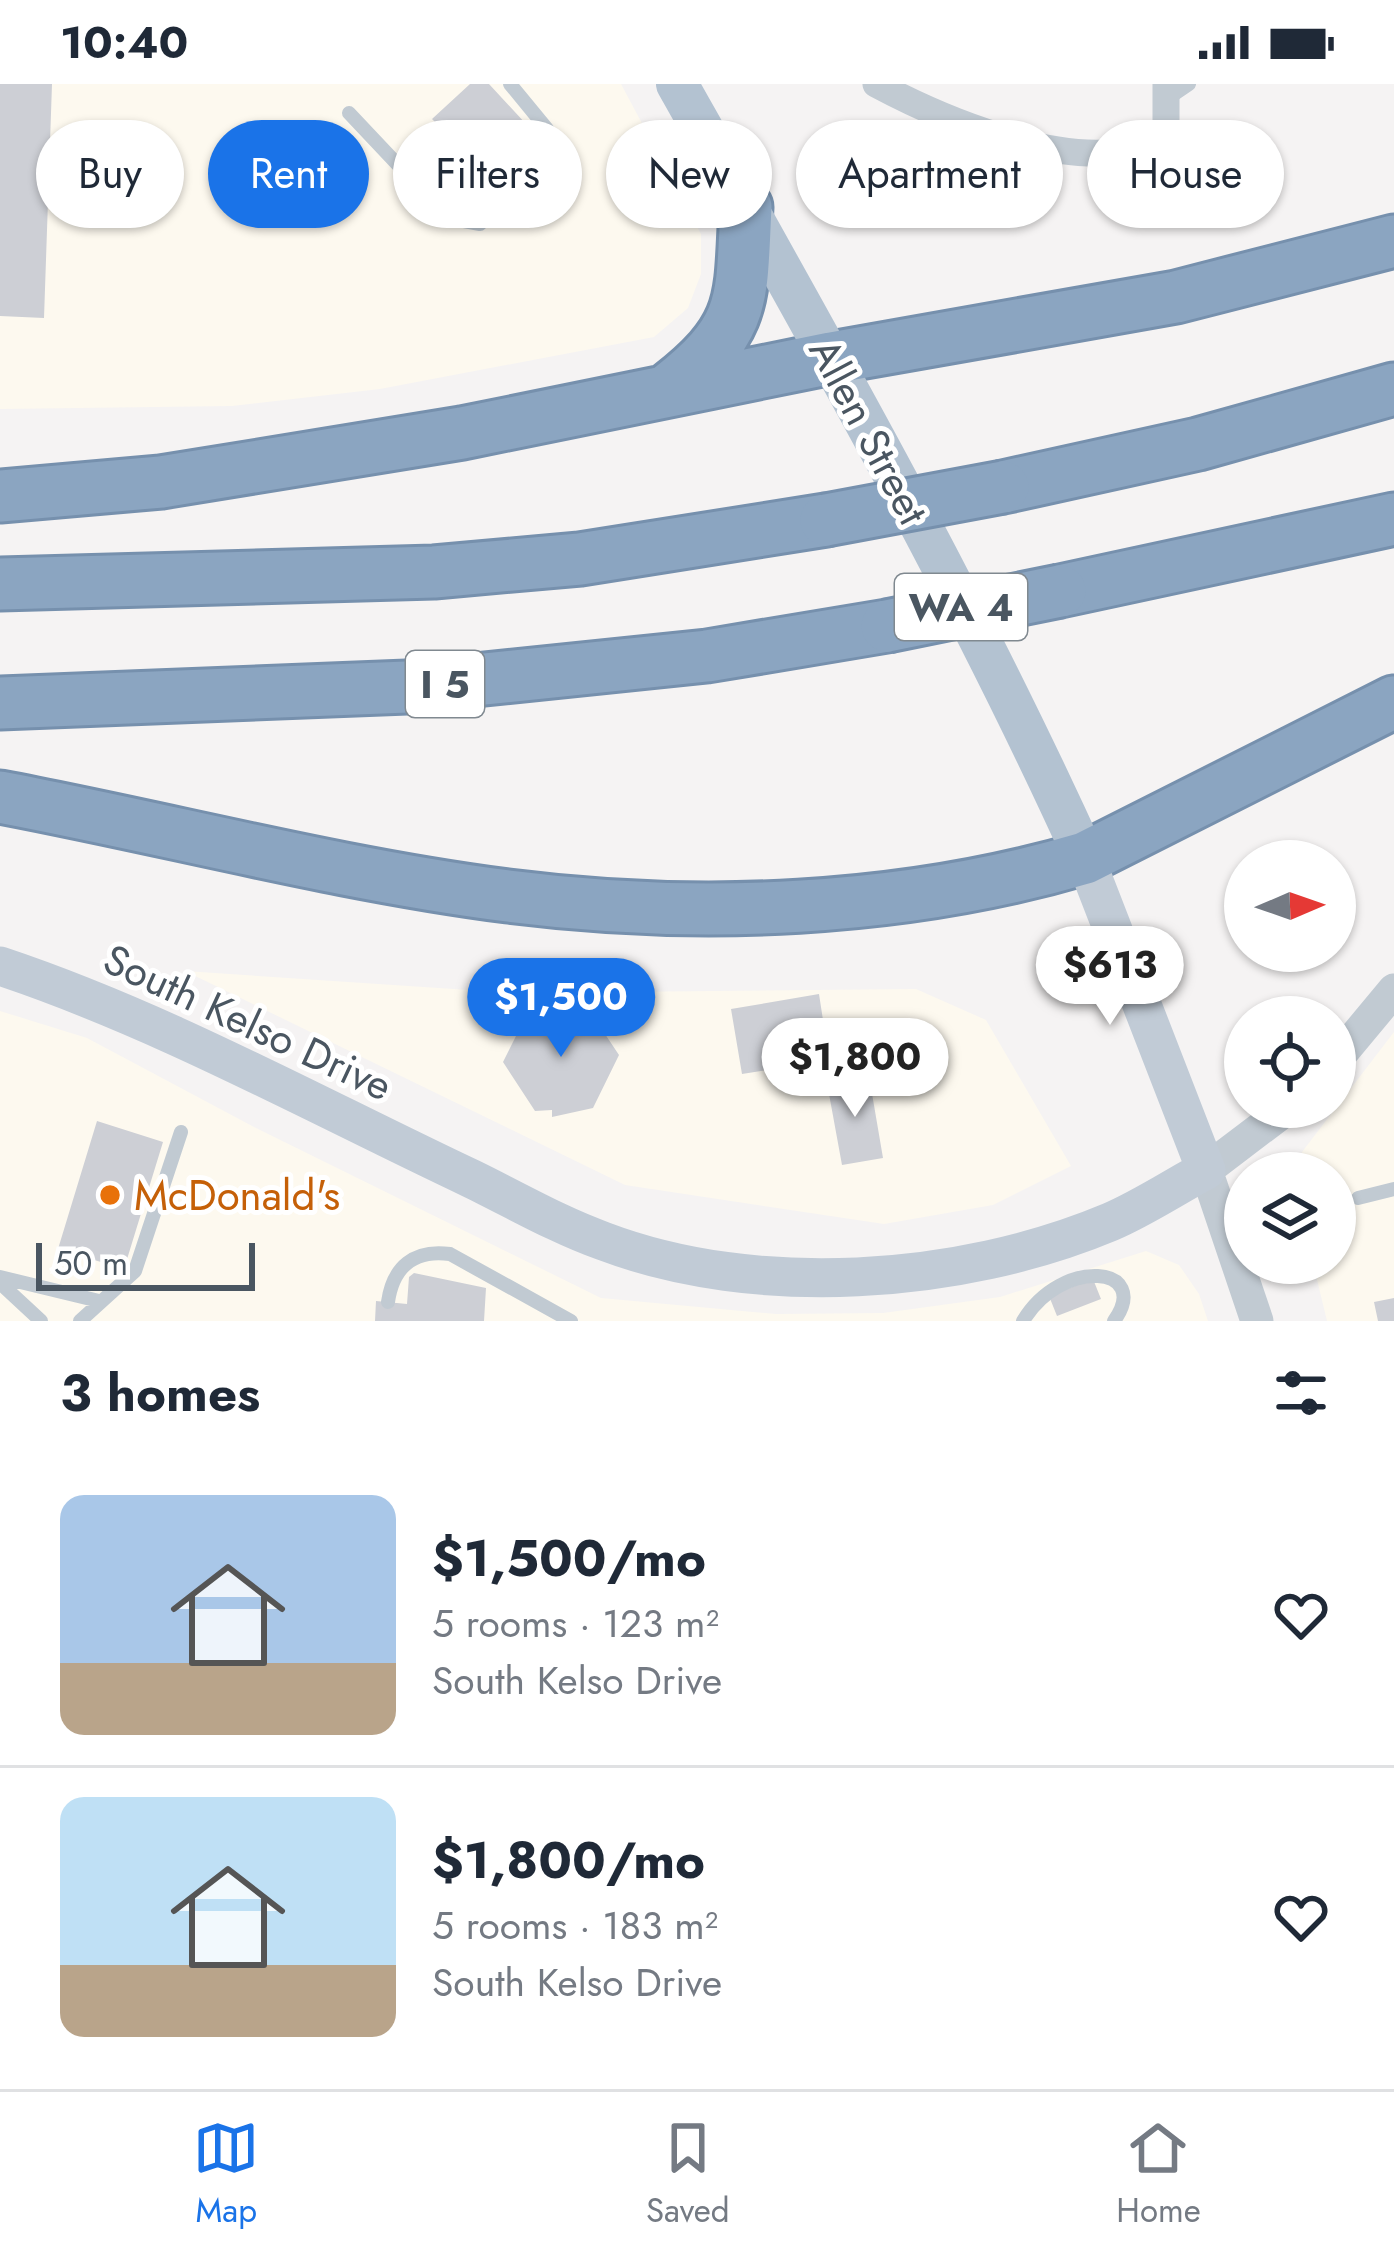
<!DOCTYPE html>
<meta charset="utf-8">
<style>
:root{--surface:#fff;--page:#f2f2f3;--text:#1f2937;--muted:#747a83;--line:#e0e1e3;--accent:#1a73e8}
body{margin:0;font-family:Jost,sans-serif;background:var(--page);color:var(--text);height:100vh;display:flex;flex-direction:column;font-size:45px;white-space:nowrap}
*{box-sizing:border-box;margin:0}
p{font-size:39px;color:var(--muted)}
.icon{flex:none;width:66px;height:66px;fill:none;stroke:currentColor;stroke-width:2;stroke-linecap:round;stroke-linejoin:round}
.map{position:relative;height:1237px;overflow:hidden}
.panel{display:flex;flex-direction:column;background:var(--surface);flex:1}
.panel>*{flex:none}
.hud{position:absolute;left:36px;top:36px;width:1323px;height:108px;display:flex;gap:24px}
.needle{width:78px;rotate:88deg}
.buttons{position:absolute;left:1224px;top:756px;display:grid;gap:24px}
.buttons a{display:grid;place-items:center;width:132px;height:132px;border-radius:50%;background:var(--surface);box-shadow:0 3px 9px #0004;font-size:60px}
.scale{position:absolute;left:36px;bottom:30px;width:219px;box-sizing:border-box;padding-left:12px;border:6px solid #4a5661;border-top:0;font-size:33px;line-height:42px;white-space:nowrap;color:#4a5661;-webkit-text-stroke:9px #fff;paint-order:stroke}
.price{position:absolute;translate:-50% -102px;padding:0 27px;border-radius:42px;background:#fff;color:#222;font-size:39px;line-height:78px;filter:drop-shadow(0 3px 6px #0008)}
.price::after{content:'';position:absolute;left:50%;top:72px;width:36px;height:27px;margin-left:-18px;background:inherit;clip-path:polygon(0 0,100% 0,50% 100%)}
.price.active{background:var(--accent);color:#fff}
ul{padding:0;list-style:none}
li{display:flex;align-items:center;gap:36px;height:300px;padding:0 60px}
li+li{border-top:3px solid var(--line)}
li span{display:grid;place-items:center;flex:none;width:336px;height:240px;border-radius:24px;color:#555}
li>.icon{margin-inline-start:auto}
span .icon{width:144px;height:144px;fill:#fffc;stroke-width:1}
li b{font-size:51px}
h2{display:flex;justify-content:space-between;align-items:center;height:144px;padding:0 60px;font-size:51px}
.pill{padding:0 42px;border-radius:54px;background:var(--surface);box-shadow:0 3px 9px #0004;font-size:42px;line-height:108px}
.pill.active{background:var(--accent);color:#fff}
.status{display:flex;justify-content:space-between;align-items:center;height:84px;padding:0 60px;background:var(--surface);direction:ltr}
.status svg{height:33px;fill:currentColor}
.menu{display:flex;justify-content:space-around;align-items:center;height:168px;border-top:3px solid var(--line);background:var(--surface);font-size:33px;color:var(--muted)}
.menu a{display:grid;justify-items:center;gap:6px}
.menu .active{color:var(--accent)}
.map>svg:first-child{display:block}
.commercial{fill:#fdf9ef}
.building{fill:#cdcfd5}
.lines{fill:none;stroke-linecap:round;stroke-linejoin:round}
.motorway-casing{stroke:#7690ad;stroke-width:57}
.service{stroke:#c1cad2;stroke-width:14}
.minor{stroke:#c1cad2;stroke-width:27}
.tertiary{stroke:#c1cad2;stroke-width:33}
.secondary{stroke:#c1cbd6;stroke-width:39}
.primary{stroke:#b3c2d1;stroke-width:42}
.motorway{stroke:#8ba5c1;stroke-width:51}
.motorway-bridge-casing{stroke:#7690ad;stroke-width:57;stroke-linecap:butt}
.motorway-bridge{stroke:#8ba5c1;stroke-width:51}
.food-dot{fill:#e8710a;stroke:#fff;stroke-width:4.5}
.labels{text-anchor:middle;stroke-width:10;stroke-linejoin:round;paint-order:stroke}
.shield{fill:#fff;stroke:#808990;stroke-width:3}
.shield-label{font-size:39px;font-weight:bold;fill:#4a5661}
.street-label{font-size:42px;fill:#4a5661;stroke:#fff}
.food-label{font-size:42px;fill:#c56008;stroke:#fff;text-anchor:start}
</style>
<div class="status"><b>10:40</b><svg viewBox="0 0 49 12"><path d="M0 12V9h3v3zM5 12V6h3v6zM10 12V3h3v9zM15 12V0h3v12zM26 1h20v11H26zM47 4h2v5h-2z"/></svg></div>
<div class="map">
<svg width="1394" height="1237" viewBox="0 0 1394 1237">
<rect width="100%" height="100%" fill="#f5f3f3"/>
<path class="commercial" d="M0,0H621L701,150V190L688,224L654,253L380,305L232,322L0,325Z
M185,887L513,909L916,905L986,936L1071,1082L993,1121L884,1140L625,1101Z
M0,927L87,954L254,1043L601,1214L776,1230L883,1229L1000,1213L1146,1167L1179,1181L1199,1210L1208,1237H0Z
M1394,948V1237H1327L1313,1179H1335V1089H1298L1302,1068Z"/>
<path class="building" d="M0,0H52L44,234L0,232Z
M470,0H489L539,54L465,122L415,68L441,44L432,35Z
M819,910L825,949L779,984L742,990L731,925Z
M587,923L619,971L593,1024L552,1033V1026L535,1027L503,978L529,926Z
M869,992L883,1074L842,1081L827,999Z
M97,1037L163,1058L124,1185L58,1165Z
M414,1189L486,1204L484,1237H375L376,1217L407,1220L409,1193Z
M1093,1195L1101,1215L1057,1232L1049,1212Z
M1394,1214V1237H1378L1374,1218Z"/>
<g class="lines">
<defs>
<path id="motorway" d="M670,304C748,243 741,216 746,123
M1003,403L1198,360L1394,305
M0,412L161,398L462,349L831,274L1176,213L1394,157
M0,500L434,488L580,475L826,436
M1060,507L1394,435
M0,619L407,603L707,572L887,542
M0,713C169,745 337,790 508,812C696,836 903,828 1085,774L1394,618"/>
</defs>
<use href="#motorway" class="motorway-casing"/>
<path class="service" d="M1167,15L1189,0
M349,29L448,134L480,140L549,64L547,45L510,0
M1358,1114L1394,1105
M0,1193L99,1217
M0,1199L41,1237
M388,1218C393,1183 414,1165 450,1170L571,1237
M80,1237L135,1187L181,1048
M1023,1237C1062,1172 1153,1182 1114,1237"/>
<path class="minor" d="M876,0C947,38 1078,93 1155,58L1166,42V0"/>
<path class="tertiary" d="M1335,977L1394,906
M1257,1237L1206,1086L1289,1023"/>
<path class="secondary" d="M0,882C162,936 317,1022 472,1095C515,1116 558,1141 603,1157C756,1215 960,1201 1110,1138C1143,1124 1174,1103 1206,1086L1085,774"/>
<path class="primary" d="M677,0C820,254 965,509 1085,774"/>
<use href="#motorway" class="motorway"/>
<defs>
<path id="motorway-bridge" d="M826,436L1003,403
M887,542L1060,507"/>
</defs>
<use href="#motorway-bridge" class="motorway-bridge-casing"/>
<use href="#motorway-bridge" class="motorway-bridge"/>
</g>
<circle class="food-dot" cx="110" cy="1111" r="12"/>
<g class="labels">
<g class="shield">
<rect x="895" y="490" width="132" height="66" rx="9"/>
<rect x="406" y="567" width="78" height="66" rx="9"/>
</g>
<g class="shield-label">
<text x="961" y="537">WA 4</text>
<text x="445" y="614">I 5</text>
</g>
<g class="street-label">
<text transform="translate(869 347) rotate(62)" y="15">Allen Street</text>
<text transform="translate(248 938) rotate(25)" y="15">South Kelso Drive</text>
</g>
<g class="food-label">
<text x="134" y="1126">McDonald's</text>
</g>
</g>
</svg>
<div class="buttons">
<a><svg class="needle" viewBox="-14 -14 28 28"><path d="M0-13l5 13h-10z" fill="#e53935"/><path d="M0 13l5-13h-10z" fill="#747a83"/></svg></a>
<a><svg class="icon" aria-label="locate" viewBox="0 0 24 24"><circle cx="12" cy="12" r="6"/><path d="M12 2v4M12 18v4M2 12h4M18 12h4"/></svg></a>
<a><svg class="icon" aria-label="layers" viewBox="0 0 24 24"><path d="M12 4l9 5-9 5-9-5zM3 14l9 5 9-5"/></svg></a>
</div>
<div class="scale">50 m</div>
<b class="price" style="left:1110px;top:944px">$613</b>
<b class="price active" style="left:561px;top:976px">$1,500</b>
<b class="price" style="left:855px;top:1036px">$1,800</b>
<div class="hud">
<a class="pill">Buy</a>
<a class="pill active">Rent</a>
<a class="pill">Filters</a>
<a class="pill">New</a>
<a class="pill">Apartment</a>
<a class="pill">House</a>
</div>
</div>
<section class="panel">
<h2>3 homes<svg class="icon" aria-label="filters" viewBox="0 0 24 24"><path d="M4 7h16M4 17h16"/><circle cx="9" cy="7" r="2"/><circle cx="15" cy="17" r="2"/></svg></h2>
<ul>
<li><span style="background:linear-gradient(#a9c7e8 70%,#b9a48a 0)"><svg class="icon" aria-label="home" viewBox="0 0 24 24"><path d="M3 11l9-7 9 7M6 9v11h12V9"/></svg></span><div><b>$1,500/mo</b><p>5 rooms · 123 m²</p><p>South Kelso Drive</p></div><svg class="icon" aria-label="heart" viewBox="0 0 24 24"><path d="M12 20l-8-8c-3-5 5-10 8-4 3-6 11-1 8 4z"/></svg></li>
<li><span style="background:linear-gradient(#bfe0f5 70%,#b9a48a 0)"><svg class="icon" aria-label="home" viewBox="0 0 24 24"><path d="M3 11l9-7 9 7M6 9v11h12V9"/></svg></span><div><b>$1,800/mo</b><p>5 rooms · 183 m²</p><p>South Kelso Drive</p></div><svg class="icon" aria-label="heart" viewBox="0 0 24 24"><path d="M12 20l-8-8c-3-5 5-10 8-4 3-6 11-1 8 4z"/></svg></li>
</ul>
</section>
<nav class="menu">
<a class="active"><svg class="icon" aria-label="map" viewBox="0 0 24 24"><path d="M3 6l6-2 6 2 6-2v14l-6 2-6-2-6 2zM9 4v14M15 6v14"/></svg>Map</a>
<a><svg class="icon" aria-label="saved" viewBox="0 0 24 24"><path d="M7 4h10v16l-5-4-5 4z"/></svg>Saved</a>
<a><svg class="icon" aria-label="home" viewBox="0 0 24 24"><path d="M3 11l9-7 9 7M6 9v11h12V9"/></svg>Home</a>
</nav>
